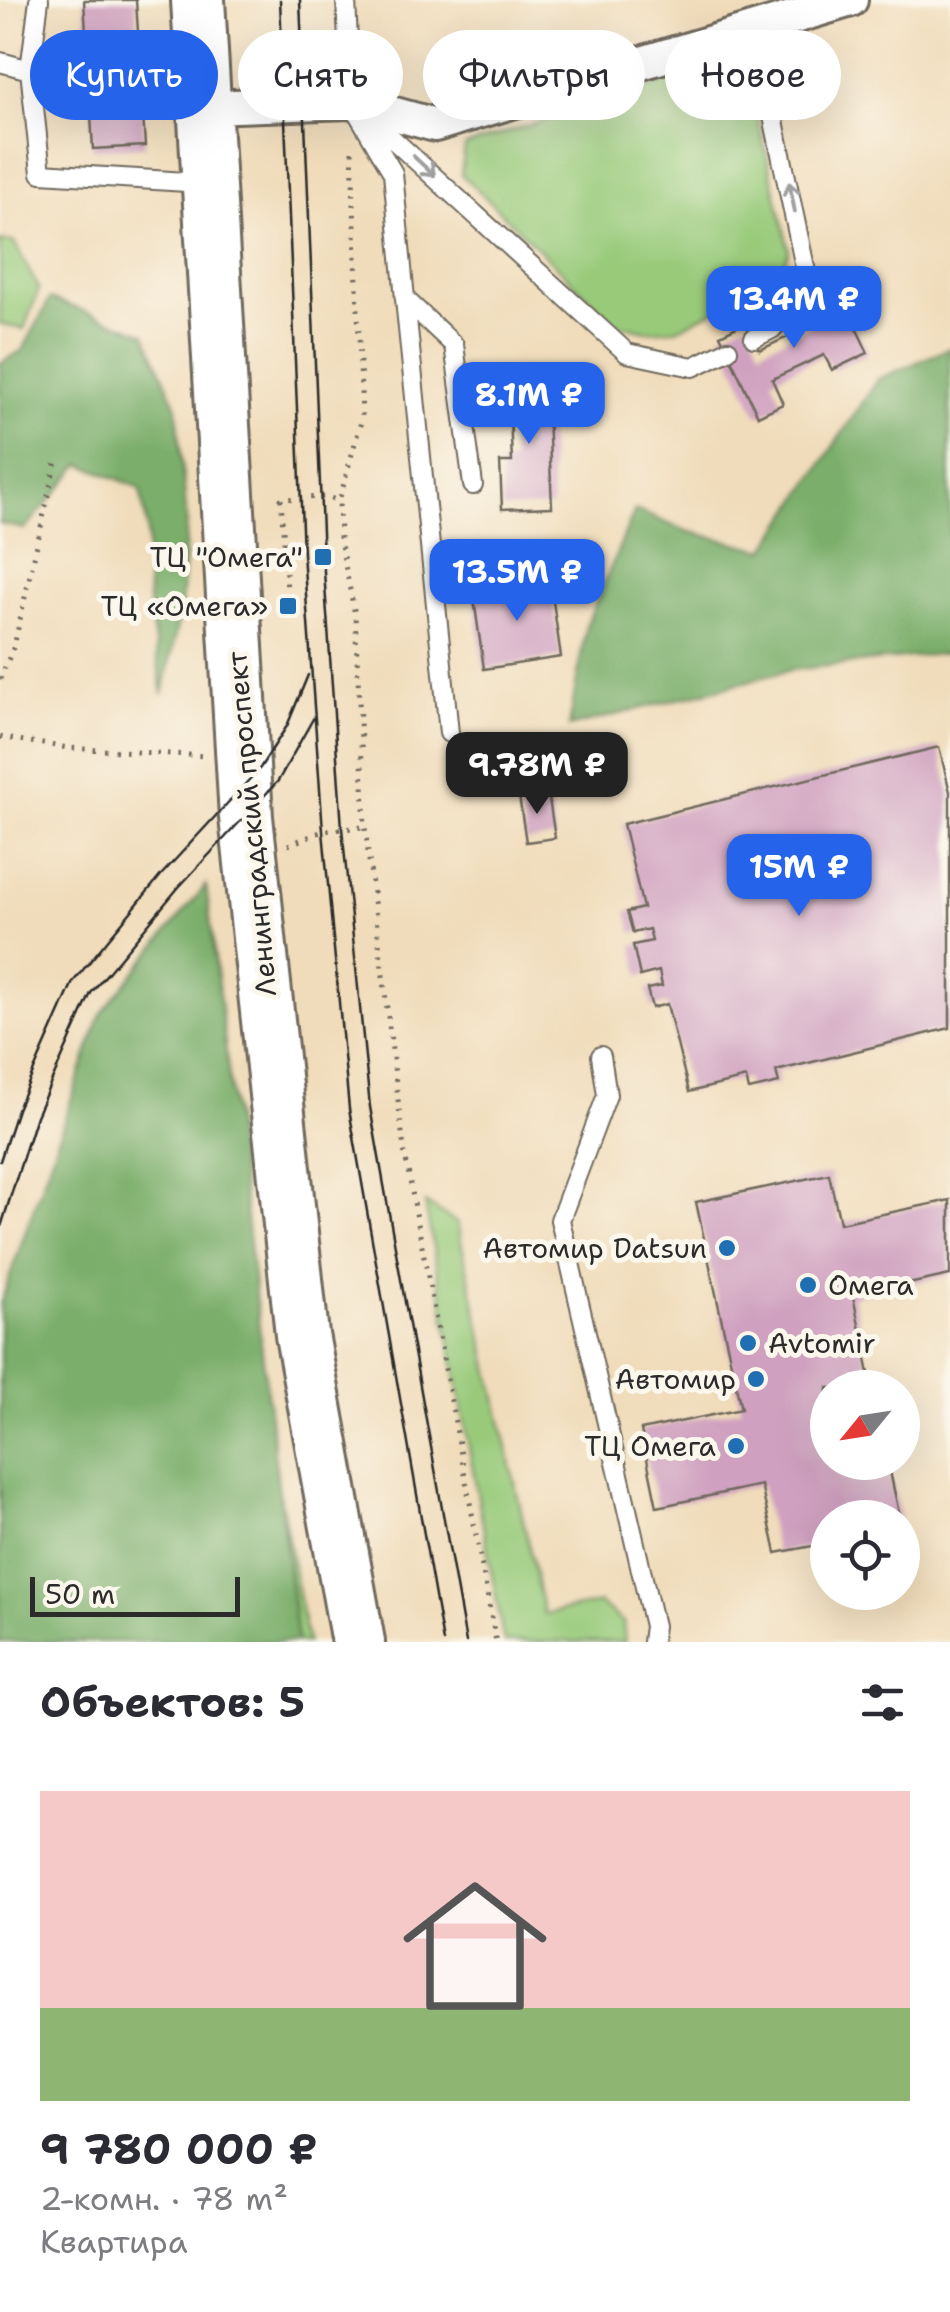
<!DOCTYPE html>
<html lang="ru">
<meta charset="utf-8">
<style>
:root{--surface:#fff;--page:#f2f2f3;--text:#2b2b33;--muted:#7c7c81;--accent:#2563eb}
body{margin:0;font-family:"Shantell Sans",sans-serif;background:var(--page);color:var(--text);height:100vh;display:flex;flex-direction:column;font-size:38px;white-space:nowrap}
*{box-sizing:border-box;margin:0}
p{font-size:32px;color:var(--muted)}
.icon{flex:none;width:55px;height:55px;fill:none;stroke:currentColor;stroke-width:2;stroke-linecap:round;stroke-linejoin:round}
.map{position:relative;height:1642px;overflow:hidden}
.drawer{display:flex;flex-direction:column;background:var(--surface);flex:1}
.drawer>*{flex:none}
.banner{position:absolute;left:30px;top:30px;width:890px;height:90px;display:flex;gap:20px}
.needle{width:65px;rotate:240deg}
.fabs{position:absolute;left:810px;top:1370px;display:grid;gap:20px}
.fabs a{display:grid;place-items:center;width:110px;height:110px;border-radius:50%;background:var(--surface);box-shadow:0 10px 40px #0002;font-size:50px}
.scale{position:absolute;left:30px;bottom:25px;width:210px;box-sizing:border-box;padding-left:10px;border:5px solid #2b2b2b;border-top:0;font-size:28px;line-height:35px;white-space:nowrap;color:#2b2b2b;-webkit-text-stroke:8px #fbf7ec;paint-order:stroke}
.price{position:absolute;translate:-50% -85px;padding:0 22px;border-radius:20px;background:var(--accent);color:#fff;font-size:32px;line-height:65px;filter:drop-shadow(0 2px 5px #0008)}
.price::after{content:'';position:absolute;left:50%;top:60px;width:30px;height:22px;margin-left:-15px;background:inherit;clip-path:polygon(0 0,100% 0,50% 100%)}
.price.current{background:#222;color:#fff}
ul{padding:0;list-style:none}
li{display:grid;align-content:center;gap:20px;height:530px;padding:0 40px}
li span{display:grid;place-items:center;height:310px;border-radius:0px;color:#555}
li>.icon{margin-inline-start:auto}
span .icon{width:180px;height:180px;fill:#fffc;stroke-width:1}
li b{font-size:42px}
h2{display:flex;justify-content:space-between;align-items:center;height:120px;padding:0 40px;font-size:42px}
.pill{padding:0 35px;border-radius:45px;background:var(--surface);box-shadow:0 10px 40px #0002;font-size:35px;line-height:90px}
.pill.current{background:var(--accent);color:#fff}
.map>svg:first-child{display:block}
.green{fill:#98ca7a;stroke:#627a52;stroke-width:2.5}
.forest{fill:#7aae6a;stroke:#526c4a;stroke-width:2.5}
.building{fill:#cfa0bf}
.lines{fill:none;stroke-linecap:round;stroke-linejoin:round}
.service-casing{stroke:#70695d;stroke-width:22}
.minor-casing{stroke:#70695d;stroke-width:38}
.primary-casing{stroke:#70695d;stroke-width:58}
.path{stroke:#70695d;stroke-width:5;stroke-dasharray:2.5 8;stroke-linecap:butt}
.service{stroke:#fff;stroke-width:18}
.minor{stroke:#fff;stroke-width:32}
.primary{stroke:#fff;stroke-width:52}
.tram{stroke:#2b2b2b;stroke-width:2.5}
.oneway{stroke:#a0a0a0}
.poi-dot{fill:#1f6fb2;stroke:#fbf7ec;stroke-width:4}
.labels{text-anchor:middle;stroke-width:10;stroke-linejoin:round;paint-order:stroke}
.poi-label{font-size:28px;fill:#2b2b2b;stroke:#fbf7ec;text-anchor:end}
.street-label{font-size:28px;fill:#2b2b2b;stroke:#fbf7ec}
</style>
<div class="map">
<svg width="950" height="1642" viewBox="0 0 950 1642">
<rect width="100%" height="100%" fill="#fbf7ec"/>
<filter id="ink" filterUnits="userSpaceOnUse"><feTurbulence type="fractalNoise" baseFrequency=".01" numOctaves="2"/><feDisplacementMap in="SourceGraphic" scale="20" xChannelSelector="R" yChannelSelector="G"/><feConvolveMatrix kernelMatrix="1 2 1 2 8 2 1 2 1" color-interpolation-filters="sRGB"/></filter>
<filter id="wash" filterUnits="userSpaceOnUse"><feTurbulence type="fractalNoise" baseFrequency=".0048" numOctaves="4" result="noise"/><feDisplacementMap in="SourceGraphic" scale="40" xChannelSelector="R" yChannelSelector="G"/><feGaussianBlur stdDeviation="2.25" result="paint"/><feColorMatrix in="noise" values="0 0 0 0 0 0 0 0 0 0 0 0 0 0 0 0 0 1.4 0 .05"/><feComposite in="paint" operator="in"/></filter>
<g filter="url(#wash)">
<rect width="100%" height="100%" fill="#f0dcba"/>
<path class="green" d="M720,65L750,85L789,250L778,279L676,329L646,331L616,324L461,174L465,146Z
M0,241L14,242L39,289L24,329L0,324Z
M425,1203L457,1223L544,1614L599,1603L623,1622L625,1642H504Z
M282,1506L307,1642H297Z"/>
<path class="forest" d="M50,299L145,333L177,407L187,522L181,607L163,694L148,601L147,527L140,488L81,464L25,529L0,524V363L23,350Z
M950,348V653L791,670L569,727L586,626L635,510L687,531L765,550L878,379Z
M206,885L297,1642H0V1305L101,1014Z"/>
<g id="blocks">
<path class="building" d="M84,0H136L145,146L93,149Z
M840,293L868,353L832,370L824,355L772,379L783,404L758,416L720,335L747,322L760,350L811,326L804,310Z
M546,369L552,507L502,509L500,462H512L510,414L519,413L517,371Z
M550,580L561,657L484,669L473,592Z
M939,747L950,792V1028L776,1071L779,1083L749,1090L746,1078L689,1092L667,1004L652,1008L647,989L662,986L659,971L640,976L633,945L652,941L649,929L633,933L627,912L643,908L623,824Z
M548,792L555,838L526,842L519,796Z
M829,1174L840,1223L950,1200V1275L853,1296L872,1388H828V1462H888L900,1518H828V1543L776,1553L761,1485L657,1507L641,1430L741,1409L696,1202Z"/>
</g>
</g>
<g filter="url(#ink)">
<use href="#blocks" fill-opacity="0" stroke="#70695d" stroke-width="2.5"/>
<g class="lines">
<defs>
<path id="service" d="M346,0L351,102L393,173L405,299L454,345L473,485
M718,40L747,59L767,88L809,286L772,329L754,338
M0,62L30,70L41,173L203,183
M30,70L39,0
M363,112L627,353L693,367L728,350
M405,299L449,733
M601,1056L607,1095L560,1220L654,1626L652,1642"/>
<path id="minor" d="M205,107L351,102L435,125L851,0"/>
<path id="primary" d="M198,0L246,817L302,1335L358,1642"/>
</defs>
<use href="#service" class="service-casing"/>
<use href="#minor" class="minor-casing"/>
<use href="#primary" class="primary-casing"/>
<path class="path" d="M352,151L362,418L339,501L340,540L355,615L365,827L404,1149L496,1642
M288,606L281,499L327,497L339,501
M0,679L14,646L57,456
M0,737L68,748L206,756
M288,845L323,831L364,827"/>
<use href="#service" class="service"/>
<use href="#minor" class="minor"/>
<use href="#primary" class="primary"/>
<path class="tram" d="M280,0L303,553L323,831L349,1109L443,1642
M300,0L323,557L342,828L370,1107L466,1642
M0,1161L17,1109L73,982L162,874L260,768L287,726L308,675
M0,1230L36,1116L91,993L178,888L278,781L314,717"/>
</g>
<defs><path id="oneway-shaft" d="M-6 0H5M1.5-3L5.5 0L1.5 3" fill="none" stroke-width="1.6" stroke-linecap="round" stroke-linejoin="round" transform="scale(2.5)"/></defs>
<g class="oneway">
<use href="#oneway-shaft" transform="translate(424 166) rotate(43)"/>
<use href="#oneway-shaft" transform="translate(792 197) rotate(-101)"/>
</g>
</g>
<g class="poi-dot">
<rect x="313" y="547" width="20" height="20" rx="5"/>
<rect x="278" y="596" width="20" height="20" rx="5"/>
<circle cx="727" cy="1248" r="10"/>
<circle cx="808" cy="1285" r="10"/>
<circle cx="748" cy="1343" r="10"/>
<circle cx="756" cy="1379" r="10"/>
<circle cx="736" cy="1446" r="10"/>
</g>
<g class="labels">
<g class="poi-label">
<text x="303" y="567">ТЦ "Омега"</text>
<text x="268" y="616">ТЦ «Омега»</text>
<text x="707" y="1258">Автомир Datsun</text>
<text x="828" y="1295" text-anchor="start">Омега</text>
<text x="768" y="1353" text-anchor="start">Avtomir</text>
<text x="736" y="1389">Автомир</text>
<text x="716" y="1456">ТЦ Омега</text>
</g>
<g class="street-label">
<text transform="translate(251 824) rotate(-95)" y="10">Ленинградский проспект</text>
</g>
</g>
</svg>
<div class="fabs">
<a><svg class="needle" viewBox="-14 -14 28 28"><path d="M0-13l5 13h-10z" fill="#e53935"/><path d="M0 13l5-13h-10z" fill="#7c7c81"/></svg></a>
<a><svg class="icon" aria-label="locate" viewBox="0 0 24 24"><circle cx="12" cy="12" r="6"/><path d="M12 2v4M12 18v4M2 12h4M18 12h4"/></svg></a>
</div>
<div class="scale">50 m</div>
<b class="price" style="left:794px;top:351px">13.4M ₽</b>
<b class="price" style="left:529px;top:447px">8.1M ₽</b>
<b class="price" style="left:517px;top:624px">13.5M ₽</b>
<b class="price current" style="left:537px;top:817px">9.78M ₽</b>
<b class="price" style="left:799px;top:919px">15M ₽</b>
<div class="banner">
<a class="pill current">Купить</a>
<a class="pill">Снять</a>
<a class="pill">Фильтры</a>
<a class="pill">Новое</a>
</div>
</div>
<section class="drawer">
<h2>Объектов: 5<svg class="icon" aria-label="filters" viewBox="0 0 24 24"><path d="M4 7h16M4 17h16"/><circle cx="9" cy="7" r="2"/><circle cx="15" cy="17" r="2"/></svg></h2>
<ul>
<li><span style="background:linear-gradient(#f6c9c9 70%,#8fb573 0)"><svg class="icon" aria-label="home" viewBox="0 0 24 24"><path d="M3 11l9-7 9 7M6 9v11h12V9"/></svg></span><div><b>9 780 000 ₽</b><p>2-комн. · 78 m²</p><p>Квартира</p></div></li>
</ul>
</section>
